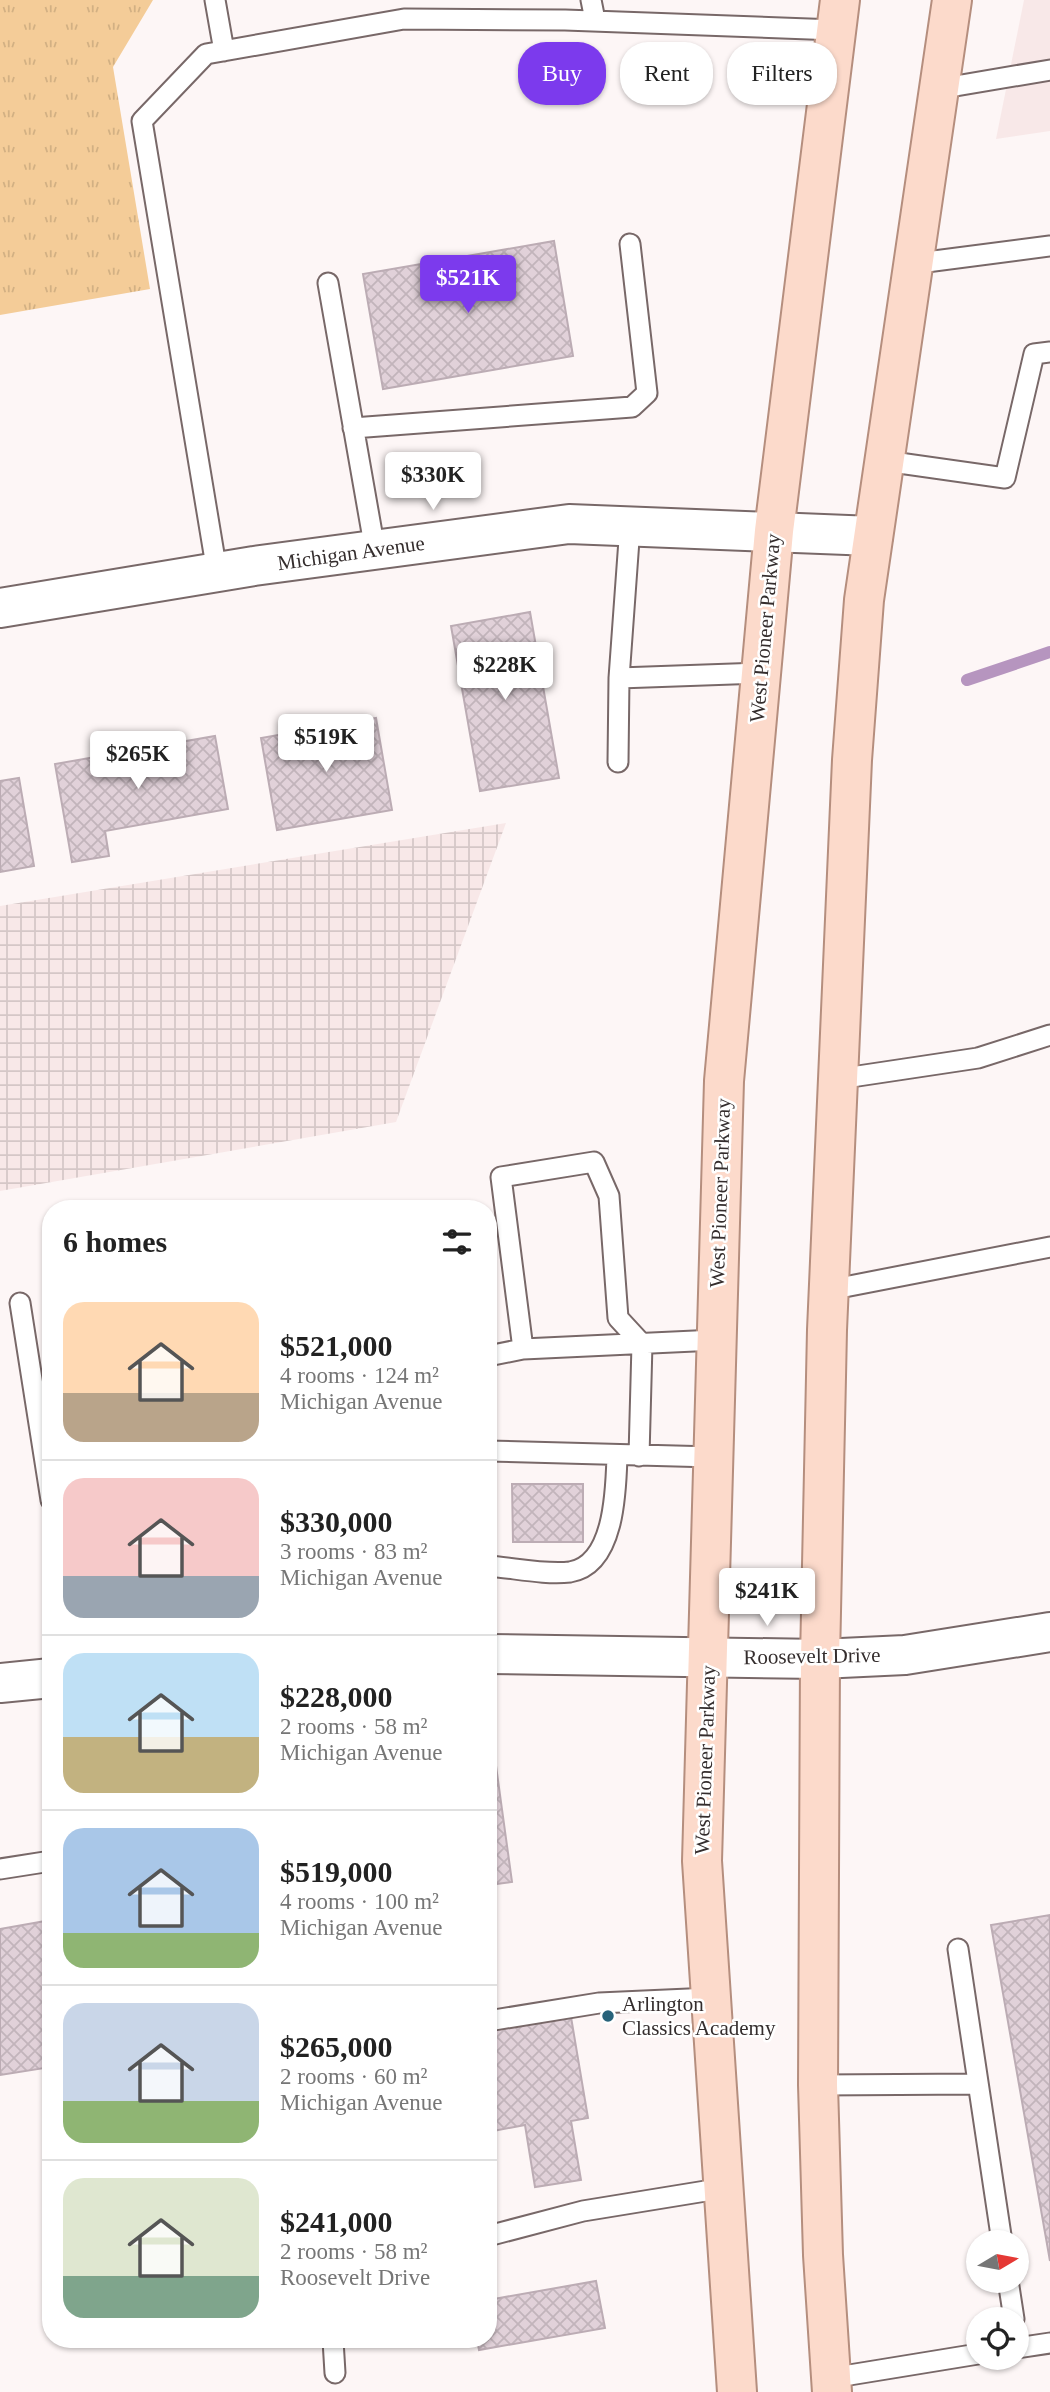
<!DOCTYPE html>
<meta charset="utf-8">
<style>
:root{--surface:#fff;--page:#f2f2f2;--text:#222;--muted:#767676;--line:#e0e0e0;--accent:#7c3aed}
body{margin:0;font-family:Georgia,serif;background:var(--page);color:var(--text);height:100vh;display:flex;flex-direction:column;font-size:26px;white-space:nowrap}
*{box-sizing:border-box;margin:0}
p{font-size:23px;color:var(--muted)}
.icon{flex:none;width:38px;height:38px;fill:none;stroke:currentColor;stroke-width:2;stroke-linecap:round;stroke-linejoin:round}
.map{position:relative;flex:1;overflow:hidden}
.side{position:absolute;left:42px;top:1200px;width:455px;height:1148px;display:flex;flex-direction:column;background:var(--surface);border-radius:28px;box-shadow:0 2px 5px #0004}
.side>*{flex:none}
.hud{position:absolute;left:518px;top:42px;width:427px;height:63px;display:flex;gap:14px}
.needle{width:46px;rotate:80deg}
.buttons{position:absolute;left:966px;top:2230px;display:grid;gap:14px}
.buttons a{display:grid;place-items:center;width:63px;height:63px;border-radius:50%;background:var(--surface);box-shadow:0 2px 5px #0004;font-size:35px}
.price{position:absolute;translate:-50% -60px;padding:0 16px;border-radius:7px;background:#fff;color:#222;font-size:23px;line-height:46px;filter:drop-shadow(0 2px 4px #0008)}
.price::after{content:'';position:absolute;left:50%;top:42px;width:21px;height:16px;margin-left:-10px;background:inherit;clip-path:polygon(0 0,100% 0,50% 100%)}
.price.on{background:var(--accent);color:#fff}
ul{padding:0;list-style:none}
li{display:flex;align-items:center;gap:21px;height:175px;padding:0 21px}
li+li{border-top:2px solid var(--line)}
li span{display:grid;place-items:center;flex:none;width:196px;height:140px;border-radius:21px;color:#555}
li>.icon{margin-inline-start:auto}
span .icon{width:84px;height:84px;fill:#fffc;stroke-width:1}
li b{font-size:30px}
h2{display:flex;justify-content:space-between;align-items:center;height:84px;padding:0 21px;font-size:30px}
.tag{padding:0 24px;border-radius:28px;background:var(--surface);box-shadow:0 2px 5px #0004;font-size:24px;line-height:63px}
.tag.on{background:var(--accent);color:#fff}
.map>svg:first-child{display:block}
.built{fill:#f8e8e8}
.industrial{fill:url(#industrial-grid)}
.grass{fill:url(#grass-tufts)}
.lines{fill:none;stroke-linecap:round;stroke-linejoin:round}
.stream{stroke:#b695bf;stroke-width:12}
.building{fill:url(#building-cross-hatch);stroke:#bcacb4;stroke-width:2}
.service-casing{stroke:#786868;stroke-width:23}
.minor-casing{stroke:#786868;stroke-width:42}
.tertiary-casing{stroke:#786868;stroke-width:42}
.primary-casing{stroke:#b58e7e;stroke-width:42}
.service{stroke:#fff;stroke-width:19}
.minor{stroke:#fff;stroke-width:38}
.tertiary{stroke:#fff;stroke-width:38}
.primary{stroke:#fcdacb;stroke-width:38}
.poi-dot{fill:#27627a;stroke:#fff;stroke-width:2.5}
.labels{text-anchor:middle;stroke-width:5;stroke-linejoin:round;paint-order:stroke}
.street-label{font-size:21px;fill:#342d2d;stroke:#fff}
.poi-label{font-size:21px;fill:#342d2d;stroke:#fff;text-anchor:start}
</style>
<div class="map">
<svg width="1050" height="2392" viewBox="0 0 1050 2392">
<defs>
<pattern id="industrial-grid" width="8" height="8" patternUnits="userSpaceOnUse" patternTransform="scale(1.75)"><rect width="8" height="8" fill="#f8e8e8"/><path d="M0 4h8M4 0v8" fill="none" stroke="#d5c7c7"/></pattern>
<pattern id="grass-tufts" width="24" height="20" patternUnits="userSpaceOnUse" patternTransform="scale(1.75)"><rect width="24" height="20" fill="#f4cc98"/><path d="M3 7l-1-3M5 7V3M7 7l1-3M15 17l-1-3M17 17v-4M19 17l1-3" fill="none" stroke="#d2b083"/></pattern>
<pattern id="building-cross-hatch" width="8" height="8" patternUnits="userSpaceOnUse" patternTransform="scale(1.75)"><rect width="8" height="8" fill="#e1d1d9"/><path d="M0 0l8 8M0 8l8-8" fill="none" stroke="#c2b4bb"/></pattern>
</defs>
<rect width="100%" height="100%" fill="#fdf6f6"/>
<path class="built" d="M1024,0H1050V131L996,139Z"/>
<path class="industrial" d="M506,823L396,1122L0,1191V906Z"/>
<path class="grass" d="M0,0H153L113,67L150,289L0,315Z"/>
<g class="lines">
<path class="stream" d="M967,680L1050,652"/>
</g>
<path class="building" d="M554,241L573,356L383,389L363,274Z
M530,612L559,778L480,791L451,626Z
M376,718L392,810L277,830L261,738Z
M215,736L228,809L105,831L109,856L72,862L55,764Z
M19,778L34,866L0,872V781Z
M445,1202L446,1209H394Z
M512,1484H583V1542H513Z
M493,1744L512,1882L488,1885V1745Z
M1050,1915V2261L991,1925Z
M51,1920V2067L0,2075V1929Z
M571,2017L588,2118L571,2121L581,2180L535,2187L525,2125L488,2132V2031Z
M596,2281L605,2328L479,2350L477,2340H488V2300Z"/>
<g class="lines">
<defs>
<path id="service" d="M215,0L224,51
M591,0L595,20
M938,89L1050,70
M911,264L1050,246
M328,283L375,550
M353,428L632,407L647,393L630,244
M885,461L1005,478L1034,354L1050,352
M217,572L142,121L206,54L404,19L565,20L836,30
M619,678L630,526
M618,762L619,678L761,673
M838,1079L978,1058L1050,1035
M829,1290L1050,1247
M20,1303L51,1500
M523,1349L501,1177L594,1162L609,1196L618,1318L642,1344L639,1456
M488,1356L523,1349L716,1340
M488,1451L713,1457
M488,1566C514,1568 545,1575 570,1572C615,1565 616,1489 617,1455
M0,1869L51,1861
M958,1949L1002,2242
M488,2021L599,2003L711,1998
M818,2085L978,2084
M488,2236L583,2211L724,2188
M1008,2280L1014,2319
M333,2340L335,2373
M1017,2348L1050,2343
M831,2378L978,2354"/>
<path id="minor" d="M0,608L254,566L569,524L873,536"/>
<path id="tertiary" d="M488,1654L820,1659L905,1655L1050,1632
M0,1683L51,1678"/>
<path id="primary" d="M737,2392L702,1861L724,1081L774,531L840,0
M832,2392L823,2255L818,2085L820,1659L827,1330L852,760L864,600L952,0"/>
</defs>
<use href="#service" class="service-casing"/>
<use href="#minor" class="minor-casing"/>
<use href="#tertiary" class="tertiary-casing"/>
<use href="#primary" class="primary-casing"/>
<use href="#service" class="service"/>
<use href="#minor" class="minor"/>
<use href="#tertiary" class="tertiary"/>
<use href="#primary" class="primary"/>
</g>
<circle class="poi-dot" cx="608" cy="2016" r="7"/>
<g class="labels">
<g class="street-label">
<text transform="translate(351 553) rotate(-8)" y="7">Michigan Avenue</text>
<text transform="translate(765 628) rotate(-85)" y="7">West Pioneer Parkway</text>
<text transform="translate(720 1193) rotate(-88)" y="7">West Pioneer Parkway</text>
<text transform="translate(812 1656) rotate(-1)" y="7">Roosevelt Drive</text>
<text transform="translate(705 1760) rotate(-88)" y="7">West Pioneer Parkway</text>
</g>
<g class="poi-label">
<text x="622" y="2011">Arlington<tspan x="622" dy="24">Classics Academy</tspan></text>
</g>
</g>
</svg>
<div class="buttons">
<a><svg class="needle" viewBox="-14 -14 28 28"><path d="M0-13l5 13h-10z" fill="#e53935"/><path d="M0 13l5-13h-10z" fill="#767676"/></svg></a>
<a><svg class="icon" aria-label="locate" viewBox="0 0 24 24"><circle cx="12" cy="12" r="6"/><path d="M12 2v4M12 18v4M2 12h4M18 12h4"/></svg></a>
</div>
<b class="price on" style="left:468px;top:315px">$521K</b>
<b class="price" style="left:433px;top:512px">$330K</b>
<b class="price" style="left:505px;top:702px">$228K</b>
<b class="price" style="left:326px;top:774px">$519K</b>
<b class="price" style="left:138px;top:791px">$265K</b>
<b class="price" style="left:767px;top:1628px">$241K</b>
<div class="hud">
<a class="tag on">Buy</a>
<a class="tag">Rent</a>
<a class="tag">Filters</a>
</div>
<section class="side">
<h2>6 homes<svg class="icon" aria-label="filters" viewBox="0 0 24 24"><path d="M4 7h16M4 17h16"/><circle cx="9" cy="7" r="2"/><circle cx="15" cy="17" r="2"/></svg></h2>
<ul>
<li><span style="background:linear-gradient(#ffd9b3 65%,#b9a48a 0)"><svg class="icon" aria-label="home" viewBox="0 0 24 24"><path d="M3 11l9-7 9 7M6 9v11h12V9"/></svg></span><div><b>$521,000</b><p>4 rooms · 124 m²</p><p>Michigan Avenue</p></div></li>
<li><span style="background:linear-gradient(#f6c9c9 70%,#9aa5b1 0)"><svg class="icon" aria-label="home" viewBox="0 0 24 24"><path d="M3 11l9-7 9 7M6 9v11h12V9"/></svg></span><div><b>$330,000</b><p>3 rooms · 83 m²</p><p>Michigan Avenue</p></div></li>
<li><span style="background:linear-gradient(#bfe0f5 60%,#c2b280 0)"><svg class="icon" aria-label="home" viewBox="0 0 24 24"><path d="M3 11l9-7 9 7M6 9v11h12V9"/></svg></span><div><b>$228,000</b><p>2 rooms · 58 m²</p><p>Michigan Avenue</p></div></li>
<li><span style="background:linear-gradient(#a9c7e8 75%,#8fb573 0)"><svg class="icon" aria-label="home" viewBox="0 0 24 24"><path d="M3 11l9-7 9 7M6 9v11h12V9"/></svg></span><div><b>$519,000</b><p>4 rooms · 100 m²</p><p>Michigan Avenue</p></div></li>
<li><span style="background:linear-gradient(#c9d6e8 70%,#8fb573 0)"><svg class="icon" aria-label="home" viewBox="0 0 24 24"><path d="M3 11l9-7 9 7M6 9v11h12V9"/></svg></span><div><b>$265,000</b><p>2 rooms · 60 m²</p><p>Michigan Avenue</p></div></li>
<li><span style="background:linear-gradient(#dfe7d0 70%,#7fa58c 0)"><svg class="icon" aria-label="home" viewBox="0 0 24 24"><path d="M3 11l9-7 9 7M6 9v11h12V9"/></svg></span><div><b>$241,000</b><p>2 rooms · 58 m²</p><p>Roosevelt Drive</p></div></li>
</ul>
</section>
</div>
